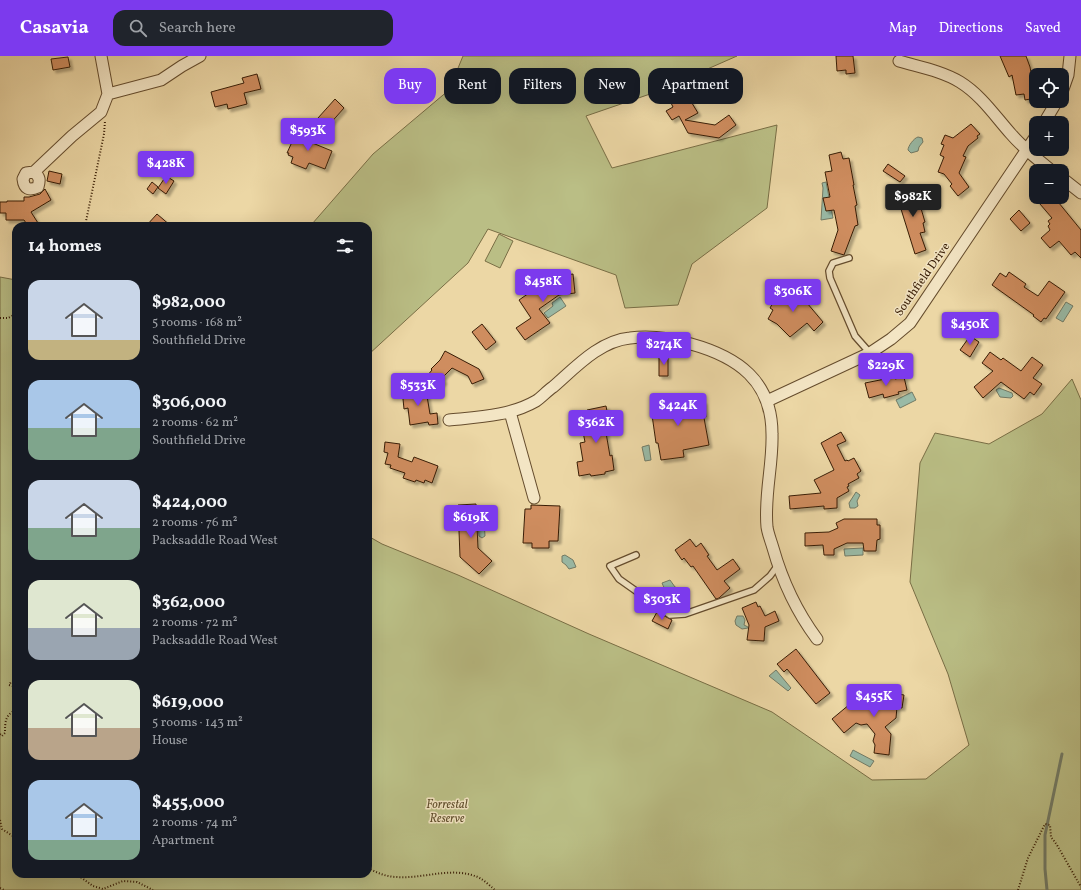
<!DOCTYPE html>
<meta charset="utf-8">
<style>
:root{--surface:#171b24;--page:#20242c;--text:#f1f3f6;--muted:#9ea1a6;--accent:#7c3aed}
body{margin:0;font-family:Vollkorn,serif;background:var(--page);color:var(--text);height:100vh;display:flex;flex-direction:column;font-size:15px;white-space:nowrap}
*{box-sizing:border-box;margin:0}
p{font-size:13px;color:var(--muted)}
.icon{flex:none;width:22px;height:22px;fill:none;stroke:currentColor;stroke-width:2;stroke-linecap:round;stroke-linejoin:round}
.map{position:relative;flex:1;overflow:hidden}
.drawer{position:absolute;left:12px;top:166px;width:360px;height:656px;display:flex;flex-direction:column;background:var(--surface);border-radius:12px;box-shadow:0 4px 16px #0002}
.drawer>*{flex:none}
.hud{position:absolute;left:384px;top:12px;width:380px;height:36px;display:flex;gap:8px}
.controls{position:absolute;left:1029px;top:12px;display:grid;gap:8px}
.controls a{display:grid;place-items:center;width:40px;height:40px;border-radius:8px;background:var(--surface);box-shadow:0 4px 16px #0002;font-size:20px}
.price{position:absolute;translate:-50% -34px;padding:0 9px;border-radius:4px;background:var(--accent);color:#fff;font-size:13px;line-height:26px;filter:drop-shadow(0 1px 2px #0008)}
.price::after{content:'';position:absolute;left:50%;top:24px;width:12px;height:9px;margin-left:-6px;background:inherit;clip-path:polygon(0 0,100% 0,50% 100%)}
.price.current{background:#222;color:#fff}
ul{padding:0;list-style:none}
li{display:flex;align-items:center;gap:12px;height:100px;padding:0 16px}
li span{display:grid;place-items:center;flex:none;width:112px;height:80px;border-radius:12px;color:#555}
li>.icon{margin-inline-start:auto}
span .icon{width:48px;height:48px;fill:#fffc;stroke-width:1}
li b{font-size:17px}
h2{display:flex;justify-content:space-between;align-items:center;height:48px;padding:0 16px;font-size:17px}
.pill{padding:0 14px;border-radius:12px;background:var(--surface);box-shadow:0 4px 16px #0002;font-size:14px;line-height:36px}
.pill.current{background:var(--accent);color:#fff}
header{display:flex;align-items:center;gap:24px;box-sizing:border-box;height:56px;padding:0 20px;background:var(--accent);color:#fff}
header strong{font-size:19px}
nav{display:flex;gap:22px;margin-inline-start:auto;font-size:14px}
.search{width:280px;height:36px;background:var(--page);display:flex;align-items:center;gap:10px;box-sizing:border-box;padding:0 14px;border-radius:12px;color:var(--muted);font-size:15px}
.map>svg:first-child{display:block}
.green{fill:#babe85;stroke:#796e45}
.water{fill:#99baa6;stroke:#727b66}
.lines{fill:none;stroke-linecap:round;stroke-linejoin:round}
.stream{stroke:#727b66;stroke-width:3}
.building{fill:#cf8d5f;stroke:#381d05;filter:url(#shadow)}
.lane-casing{stroke:#654c2d;stroke-width:8}
.street-casing{stroke:#654c2d;stroke-width:13}
.path{stroke:#381d05;stroke-width:2;stroke-dasharray:1 2;stroke-linecap:butt}
.lane{stroke:#f3e5c4;stroke-width:5.5}
.street{stroke:#f3e5c4;stroke-width:11}
.labels{text-anchor:middle;stroke-width:3;stroke-linejoin:round;paint-order:stroke}
.street-label{font-size:12px;fill:#381d05;stroke:#f3e5c4}
.park-label{font-size:12px;font-style:italic;fill:#5f4d2b;stroke:#f3e5c4}
</style>
<header>
<strong>Casavia</strong>
<div class="search"><svg class="icon" aria-label="search" viewBox="0 0 24 24"><circle cx="10" cy="10" r="6"/><path d="M15 15l6 6"/></svg>Search here</div>
<nav><a>Map</a><a>Directions</a><a>Saved</a></nav>
</header>
<div class="map">
<svg width="1081" height="834" viewBox="0 0 1081 834">
<defs>
<filter id="shadow"><feDropShadow dx="3" dy="3" stdDeviation="1" flood-color="#0004"/></filter>
</defs>
<rect width="100%" height="100%" fill="#ecd7a5"/>
<filter id="stains"><feTurbulence type="fractalNoise" baseFrequency=".005" numOctaves="4"/><feColorMatrix values="0 0 0 0 .2 0 0 0 0 .09 0 0 0 0 .02 0 0 0 .5 -.17"/></filter>
<radialGradient id="worn" r=".72"><stop offset=".6" stop-color="#630" stop-opacity="0"/><stop offset="1" stop-color="#630" stop-opacity=".3"/></radialGradient>
<path class="green" d="M463,0H737L653,37L586,60L612,112L777,69L767,152L692,208L678,249L625,252L616,219L488,173L468,207L368,299V170H306L312,168L373,98L449,34Z
M499,178L513,185L500,212L485,205Z
M0,221L16,224V818H368V480L382,488L458,519L589,578L772,656L872,724L926,723L969,689L948,618L910,526L920,407L935,377L989,388L1042,358L1072,323L1081,344V834H0Z"/>
<path class="water" d="M918,81L922,82L923,86L919,91L918,95L911,97L908,94C908,90 914,82 918,81Z
M826,126L833,162L821,164L823,132L822,127Z
M560,241L566,250L548,262L544,257L553,250L552,247Z
M1066,246L1073,250L1063,266L1056,262Z
M999,332L1012,337L1013,340L1011,342L1000,341L996,334Z
M912,336L916,344L900,352L896,344Z
M649,389L651,404L645,405L642,391Z
M856,436L860,439L857,445L858,450L855,452H850L849,447Z
M481,464L484,465L485,480L482,482L479,480L478,465Z
M863,492V499L845,500L844,493Z
M565,499L573,504L576,511L569,513L566,509L562,506V500Z
M670,524L675,531L679,533L677,541C669,538 665,535 662,527Z
M737,560H743L745,564L744,569L748,571V572L742,573L736,569L735,565Z
M776,614L791,632L788,635L769,620Z
M853,694L874,705L870,711L850,700Z"/>
<g class="lines">
<path class="stream" d="M1047,834L1045,813V779L1062,698"/>
</g>
<path class="building" d="M836,0H853L855,17L846,18V14L837,15Z
M1000,0H1026L1030,11L1036,42L1025,44L1024,38L1016,39L1012,19L1009,21Z
M68,1L70,11L53,14L51,3Z
M257,18L261,33L244,37L247,48L228,53L227,48L215,51L211,36L244,27L242,22Z
M684,34L698,57L685,64L715,69L729,59L736,69L719,82L688,77L679,60L672,64L666,55L673,51L670,45L675,42L673,40Z
M335,43L344,52L328,70L318,62Z
M971,68L980,78L977,80L978,82L968,90L963,100L966,101L959,117L969,131L958,140L950,130L952,128L944,118L938,116L944,101L940,99L944,89L941,88L945,79L953,82Z
M297,75L312,81L310,86L332,95L325,113L309,107L306,113L291,107L293,101L288,99L289,97H287Z
M841,96L843,103L849,102L854,129H853L857,149L855,150L858,169L855,170L844,199L831,195L838,174L834,154L826,155L823,142L830,141L825,116L832,115L829,99Z
M888,108L905,120L900,126L883,115Z
M49,115L62,118L60,128L47,125Z
M166,120L174,125L166,138L158,132Z
M152,126L158,131L153,138L147,133Z
M912,131L918,150L920,149L925,166L923,167L925,176L920,177L926,194L915,198L896,137Z
M45,133L51,144L31,156L38,167L33,170H28L24,164H6V157H0V146H7V145H24V141H29L40,138Z
M1034,141H1054L1081,174V202L1075,196L1071,199L1059,185L1050,192L1041,182L1050,174L1048,170L1050,168L1048,165L1052,162Z
M1019,154L1030,167L1021,175L1010,163Z
M157,158L171,170H146Z
M1009,216L1026,228L1024,231L1038,240L1049,225L1065,236L1046,263L1044,262L1041,266L1033,260L1034,259L992,229L1000,217L1006,221Z
M573,218L575,237L559,239L539,253L550,267L525,284L516,272L531,262L519,244L552,221Z
M788,231L806,248L807,247L823,266L814,275L807,267L790,281L777,268L768,263L773,254L770,252L775,243Z
M482,268L496,286L486,294L472,276Z
M970,280L979,286L970,301L960,294Z
M445,295L479,313L484,323L472,328L468,320L452,312L442,322L444,325L438,332L427,320L432,314L431,313L440,304Z
M990,296L1001,304L1003,302L1021,315L1032,301L1043,309L1033,322L1042,328L1034,339L1030,336L1024,343L1001,326L983,342L974,331L993,315L982,307Z
M659,301H668V320H659Z
M895,321V323L904,321L907,334L898,336L899,338L884,342L883,338L869,342L865,327Z
M413,332V336L426,334L430,358L437,357L438,368L429,369L428,366L410,369L408,352L404,353L402,333Z
M674,340L675,350L704,345L706,361L704,362L709,389L683,394L684,401L661,404L658,387H656L651,352L652,349L651,344Z
M606,350L610,370L605,371L610,400L612,399L614,414L605,416V418L591,420L590,418L579,420L577,406L583,405L580,387L585,386L581,366L589,364L587,354Z
M841,376L846,385L837,389L845,405L847,404L848,405L854,402L861,415L857,418L859,422L848,428L849,430L847,431L849,435L837,442V452L824,453V450L790,453L789,440L821,437L814,424L834,414L821,387Z
M385,386L400,388L398,401L412,406L414,401L438,410L432,427L425,424L424,427L416,424L415,426L403,422L405,417L390,412L391,409L385,408L388,397L384,396Z
M476,448L478,492L492,505L479,518L460,501L458,449Z
M531,449L560,450L558,485H549V492H532V487H523L525,453H531Z
M844,463H877V469H880V483L877,484L876,495H864L863,487H847L834,493V499H824L823,489L805,490V477L829,476L838,472L836,467Z
M690,483L696,491L701,487L709,499L707,500L717,514L733,503L740,513L724,525L730,532L719,542L716,543L693,510L691,511L684,502L682,504L675,494Z
M756,546L758,551L760,550L765,560L775,555L779,565L765,571L764,585L747,584L749,569L742,552Z
M657,556L672,564L668,573L652,565Z
M796,593L830,637L816,648L787,613L784,616L777,608Z
M884,631L899,632L898,638L904,639L902,652L897,651L896,662L885,671L891,678L889,699L874,697L875,689L873,685L875,678L867,668L861,669L856,667L844,677L832,663L850,648L873,652L883,644Z"/>
<g class="lines">
<defs>
<path id="lane" d="M849,202L833,207L829,215L830,222L855,280L870,297
M636,499L610,510L619,523L670,559L685,558L754,534L770,520L778,509"/>
<path id="street" d="M899,5C919,11 942,15 960,26C981,39 995,60 1011,78C1023,92 1038,104 1052,115
M1062,36L1068,19L1070,0
M108,38L161,24L182,10L200,0
M1044,67L1057,45
M34,116C40,121 40,124 38,131C29,135 24,133 23,123L26,117L34,116L72,80L101,56L108,38L101,0
M1062,122L1081,137
M767,345L870,297L891,283L910,267L1036,80
M510,356L534,442
M449,364C479,361 510,360 536,345C542,341 547,335 553,331C575,312 599,285 630,282C651,279 670,282 691,288C738,301 772,325 772,378C773,409 764,439 767,471C768,478 771,485 773,492C782,524 797,556 817,583"/>
</defs>
<use href="#lane" class="lane-casing"/>
<use href="#street" class="street-casing"/>
<path class="path" d="M85,170L104,78L105,65
M0,262H8L16,258
M16,611L15,615L16,618
M16,624L11,626L9,629L16,631
M0,678L2,680L5,677C5,666 5,659 16,654
M0,764L2,773L16,782
M368,812C377,817 387,821 397,821C423,823 449,811 475,820C482,822 489,829 495,834
M76,818L93,830L103,833L123,825L137,826L153,834
M0,832L4,834
M1018,834L1028,802L1045,768L1050,769L1051,781L1057,789L1081,831"/>
<use href="#lane" class="lane"/>
<use href="#street" class="street"/>
</g>
<g class="labels">
<g class="street-label">
<text transform="translate(922 223) rotate(-55)" y="4">Southfield Drive</text>
</g>
<g class="park-label">
<text x="447" y="752">Forrestal<tspan x="447" dy="14">Reserve</tspan></text>
</g>
</g>
<rect width="100%" height="100%" filter="url(#stains)"/>
<rect width="100%" height="100%" fill="url(#worn)"/>
</svg>
<div class="controls">
<a><svg class="icon" aria-label="locate" viewBox="0 0 24 24"><circle cx="12" cy="12" r="6"/><path d="M12 2v4M12 18v4M2 12h4M18 12h4"/></svg></a>
<a>+</a>
<a>−</a>
</div>
<b class="price" style="left:308px;top:96px">$593K</b>
<b class="price" style="left:166px;top:129px">$428K</b>
<b class="price current" style="left:913px;top:162px">$982K</b>
<b class="price" style="left:543px;top:247px">$458K</b>
<b class="price" style="left:793px;top:257px">$306K</b>
<b class="price" style="left:970px;top:290px">$450K</b>
<b class="price" style="left:664px;top:310px">$274K</b>
<b class="price" style="left:886px;top:331px">$229K</b>
<b class="price" style="left:418px;top:351px">$533K</b>
<b class="price" style="left:678px;top:371px">$424K</b>
<b class="price" style="left:596px;top:388px">$362K</b>
<b class="price" style="left:471px;top:483px">$619K</b>
<b class="price" style="left:662px;top:565px">$303K</b>
<b class="price" style="left:874px;top:662px">$455K</b>
<div class="hud">
<a class="pill current">Buy</a>
<a class="pill">Rent</a>
<a class="pill">Filters</a>
<a class="pill">New</a>
<a class="pill">Apartment</a>
</div>
<section class="drawer">
<h2>14 homes<svg class="icon" aria-label="filters" viewBox="0 0 24 24"><path d="M4 7h16M4 17h16"/><circle cx="9" cy="7" r="2"/><circle cx="15" cy="17" r="2"/></svg></h2>
<ul>
<li><span style="background:linear-gradient(#c9d6e8 75%,#c2b280 0)"><svg class="icon" aria-label="home" viewBox="0 0 24 24"><path d="M3 11l9-7 9 7M6 9v11h12V9"/></svg></span><div><b>$982,000</b><p>5 rooms · 168 m²</p><p>Southfield Drive</p></div></li>
<li><span style="background:linear-gradient(#a9c7e8 60%,#7fa58c 0)"><svg class="icon" aria-label="home" viewBox="0 0 24 24"><path d="M3 11l9-7 9 7M6 9v11h12V9"/></svg></span><div><b>$306,000</b><p>2 rooms · 62 m²</p><p>Southfield Drive</p></div></li>
<li><span style="background:linear-gradient(#c9d6e8 60%,#7fa58c 0)"><svg class="icon" aria-label="home" viewBox="0 0 24 24"><path d="M3 11l9-7 9 7M6 9v11h12V9"/></svg></span><div><b>$424,000</b><p>2 rooms · 76 m²</p><p>Packsaddle Road West</p></div></li>
<li><span style="background:linear-gradient(#dfe7d0 60%,#9aa5b1 0)"><svg class="icon" aria-label="home" viewBox="0 0 24 24"><path d="M3 11l9-7 9 7M6 9v11h12V9"/></svg></span><div><b>$362,000</b><p>2 rooms · 72 m²</p><p>Packsaddle Road West</p></div></li>
<li><span style="background:linear-gradient(#dfe7d0 60%,#b9a48a 0)"><svg class="icon" aria-label="home" viewBox="0 0 24 24"><path d="M3 11l9-7 9 7M6 9v11h12V9"/></svg></span><div><b>$619,000</b><p>5 rooms · 143 m²</p><p>House</p></div></li>
<li><span style="background:linear-gradient(#a9c7e8 75%,#7fa58c 0)"><svg class="icon" aria-label="home" viewBox="0 0 24 24"><path d="M3 11l9-7 9 7M6 9v11h12V9"/></svg></span><div><b>$455,000</b><p>2 rooms · 74 m²</p><p>Apartment</p></div></li>
</ul>
</section>
</div>
